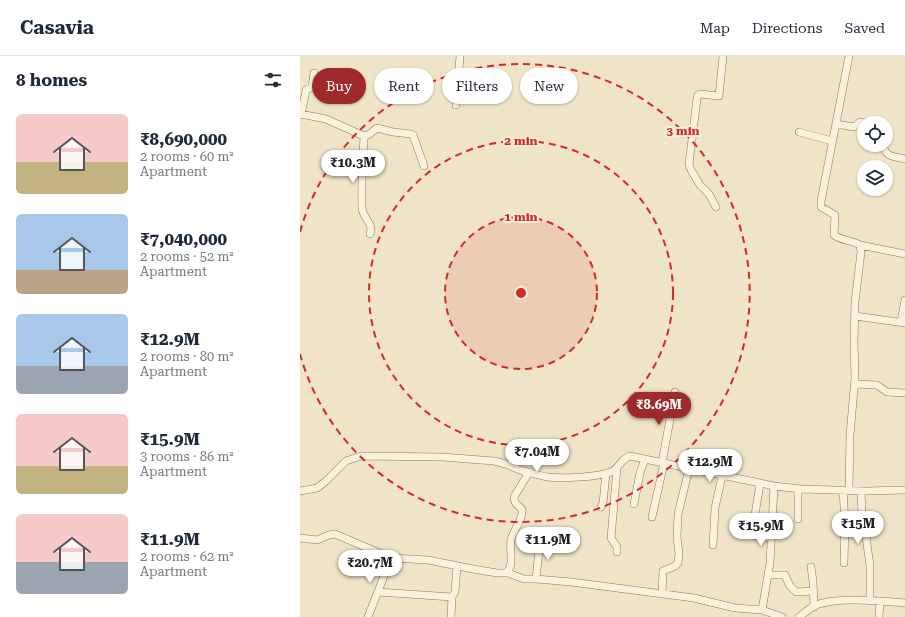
<!DOCTYPE html>
<meta charset="utf-8">
<style>
:root{--surface:#fff;--page:#f6f6f7;--text:#1f2937;--muted:#747a83;--line:#e0e1e3;--accent:#9e2a2b}
body{margin:0;font-family:"Roboto Serif",serif;background:var(--page);color:var(--text);height:100vh;display:flex;flex-direction:column;font-size:15px;white-space:nowrap}
*{box-sizing:border-box;margin:0}
p{font-size:13px;color:var(--muted)}
.icon{flex:none;width:22px;height:22px;fill:none;stroke:currentColor;stroke-width:2;stroke-linecap:round;stroke-linejoin:round}
.map{position:relative;flex:1;overflow:hidden}
.drawer{display:flex;flex-direction:column;background:var(--surface);width:300px}
.drawer>*{flex:none}
.banner{position:absolute;left:12px;top:12px;width:380px;height:36px;display:flex;gap:8px}
.controls{position:absolute;left:557px;top:60px;display:grid;gap:8px}
.controls a{display:grid;place-items:center;width:36px;height:36px;border-radius:50%;background:var(--surface);box-shadow:0 1px 3px #0004;font-size:20px}
.price{position:absolute;translate:-50% -34px;padding:0 9px;border-radius:14px;background:#fff;color:#222;font-size:13px;line-height:26px;filter:drop-shadow(0 1px 2px #0008)}
.price::after{content:'';position:absolute;left:50%;top:24px;width:12px;height:9px;margin-left:-6px;background:inherit;clip-path:polygon(0 0,100% 0,50% 100%)}
.price.selected{background:var(--accent);color:#fff}
ul{padding:0;list-style:none}
li{display:flex;align-items:center;gap:12px;height:100px;padding:0 16px}
li span{display:grid;place-items:center;flex:none;width:112px;height:80px;border-radius:6px;color:#555}
li>.icon{margin-inline-start:auto}
span .icon{width:48px;height:48px;fill:#fffc;stroke-width:1}
li b{font-size:17px}
h2{display:flex;justify-content:space-between;align-items:center;height:48px;padding:0 16px;font-size:17px}
.tag{padding:0 14px;border-radius:18px;background:var(--surface);box-shadow:0 1px 3px #0004;font-size:14px;line-height:36px}
.tag.selected{background:var(--accent);color:#fff}
header{display:flex;align-items:center;gap:24px;box-sizing:border-box;height:56px;padding:0 20px;background:var(--surface);border-bottom:1px solid var(--line)}
header strong{font-size:19px}
nav{display:flex;gap:22px;margin-inline-start:auto;font-size:14px}
main{display:flex;flex:1;min-height:0}
.map>svg:first-child{display:block}
.lines{fill:none;stroke-linecap:round;stroke-linejoin:round}
.street-casing{stroke:#8d765c;stroke-width:8}
.street{stroke:#faf1dc;stroke-width:7}
.ring{fill:none;stroke:#d62828;stroke-width:2;stroke-dasharray:7 5}
.centre{fill:#d62828;stroke:#f7eed8;stroke-width:2}
.ring-label{font-size:12px;text-anchor:middle;font-weight:bold;fill:#d62828;stroke:#f7eed8;stroke-width:4;stroke-linejoin:round;paint-order:stroke}
</style>
<header>
<strong>Casavia</strong>
<nav><a>Map</a><a>Directions</a><a>Saved</a></nav>
</header>
<main>
<section class="drawer">
<h2>8 homes<svg class="icon" aria-label="filters" viewBox="0 0 24 24"><path d="M4 7h16M4 17h16"/><circle cx="9" cy="7" r="2"/><circle cx="15" cy="17" r="2"/></svg></h2>
<ul>
<li><span style="background:linear-gradient(#f6c9c9 60%,#c2b280 0)"><svg class="icon" aria-label="home" viewBox="0 0 24 24"><path d="M3 11l9-7 9 7M6 9v11h12V9"/></svg></span><div><b>₹8,690,000</b><p>2 rooms · 60 m²</p><p>Apartment</p></div></li>
<li><span style="background:linear-gradient(#a9c7e8 70%,#b9a48a 0)"><svg class="icon" aria-label="home" viewBox="0 0 24 24"><path d="M3 11l9-7 9 7M6 9v11h12V9"/></svg></span><div><b>₹7,040,000</b><p>2 rooms · 52 m²</p><p>Apartment</p></div></li>
<li><span style="background:linear-gradient(#a9c7e8 65%,#9aa5b1 0)"><svg class="icon" aria-label="home" viewBox="0 0 24 24"><path d="M3 11l9-7 9 7M6 9v11h12V9"/></svg></span><div><b>₹12.9M</b><p>2 rooms · 80 m²</p><p>Apartment</p></div></li>
<li><span style="background:linear-gradient(#f6c9c9 65%,#c2b280 0)"><svg class="icon" aria-label="home" viewBox="0 0 24 24"><path d="M3 11l9-7 9 7M6 9v11h12V9"/></svg></span><div><b>₹15.9M</b><p>3 rooms · 86 m²</p><p>Apartment</p></div></li>
<li><span style="background:linear-gradient(#f6c9c9 60%,#9aa5b1 0)"><svg class="icon" aria-label="home" viewBox="0 0 24 24"><path d="M3 11l9-7 9 7M6 9v11h12V9"/></svg></span><div><b>₹11.9M</b><p>2 rooms · 62 m²</p><p>Apartment</p></div></li>
</ul>
</section>
<div class="map">
<svg width="605" height="561" viewBox="0 0 605 561">
<rect width="100%" height="100%" fill="#f0e4c8"/>
<g class="lines">
<defs>
<path id="street" d="M156,49L160,0
M0,58L26,63L64,80L68,79L77,72L93,76L111,78L113,79L124,110
M1,59L6,34L12,31L14,17
M536,68L554,71L560,66L564,67
M499,76L532,85
M64,80C63,104 61,128 62,152C63,163 74,167 70,178
M583,89C586,102 594,100 605,103
M416,151L409,138L400,129L391,114L389,108L397,43L398,39L400,38L419,40L423,0
M560,189L605,198
M555,260L605,267
M601,266L605,244
M555,328L577,329L587,336L605,337
M362,407L375,336
M224,415C232,417 240,420 248,421C263,423 297,421 311,416C319,413 321,402 330,400L474,430L501,433L566,435L605,434
M460,428L453,471V478L455,480L471,482
M498,433V463
M543,434L545,466L544,507
M549,434L550,379L555,322L554,287L555,246L561,196L560,189C552,184 542,185 534,179L535,159L521,151V145L549,0
M0,435L17,432L26,425L46,405L61,400L142,401L194,405L206,408L225,416L228,418L214,441C214,450 220,449 222,454C224,461 212,477 211,484C209,494 215,510 206,517H197L173,513L128,504L91,502L35,478L29,479L17,484L0,482
M561,435L562,458L565,473L570,510V544
M334,448L340,417L345,403
M301,451L303,447L306,417
M352,461L364,407
M413,489L415,452L422,420
M317,496V491L311,482L317,412
M511,511L513,525L514,551
M208,517L224,523H236L271,526L394,542L435,552L462,554L482,561
M468,519H485L490,530L496,536L513,535
M236,523L240,485
M78,536L152,541L155,536L157,510
M362,538L363,515L375,510L378,507L379,497L377,481L378,458L389,413
M462,554L470,507L474,430
M68,561L91,502
M151,561L152,541
M499,561C504,557 509,553 514,550C535,540 582,545 605,547
M579,561L580,545"/>
</defs>
<use href="#street" class="street-casing"/>
<use href="#street" class="street"/>
</g>
<circle cx="221" cy="237" r="76" fill="#d62828" fill-opacity=".12"/>
<g class="ring">
<circle cx="221" cy="237" r="76"/>
<circle cx="221" cy="237" r="152"/>
<path d="M0 176A229 229 0 1 1 0 298"/>
</g>
<circle cx="221" cy="237" r="6" class="centre"/>
<g class="ring-label">
<text x="383" y="79">3 min</text>
<text x="221" y="89">2 min</text>
<text x="221" y="165">1 min</text>
</g>
</svg>
<div class="controls">
<a><svg class="icon" aria-label="locate" viewBox="0 0 24 24"><circle cx="12" cy="12" r="6"/><path d="M12 2v4M12 18v4M2 12h4M18 12h4"/></svg></a>
<a><svg class="icon" aria-label="layers" viewBox="0 0 24 24"><path d="M12 4l9 5-9 5-9-5zM3 14l9 5 9-5"/></svg></a>
</div>
<b class="price" style="left:53px;top:128px">₹10.3M</b>
<b class="price selected" style="left:359px;top:370px">₹8.69M</b>
<b class="price" style="left:237px;top:417px">₹7.04M</b>
<b class="price" style="left:410px;top:427px">₹12.9M</b>
<b class="price" style="left:558px;top:489px">₹15M</b>
<b class="price" style="left:461px;top:491px">₹15.9M</b>
<b class="price" style="left:248px;top:505px">₹11.9M</b>
<b class="price" style="left:70px;top:528px">₹20.7M</b>
<div class="banner">
<a class="tag selected">Buy</a>
<a class="tag">Rent</a>
<a class="tag">Filters</a>
<a class="tag">New</a>
</div>
</div>
</main>
